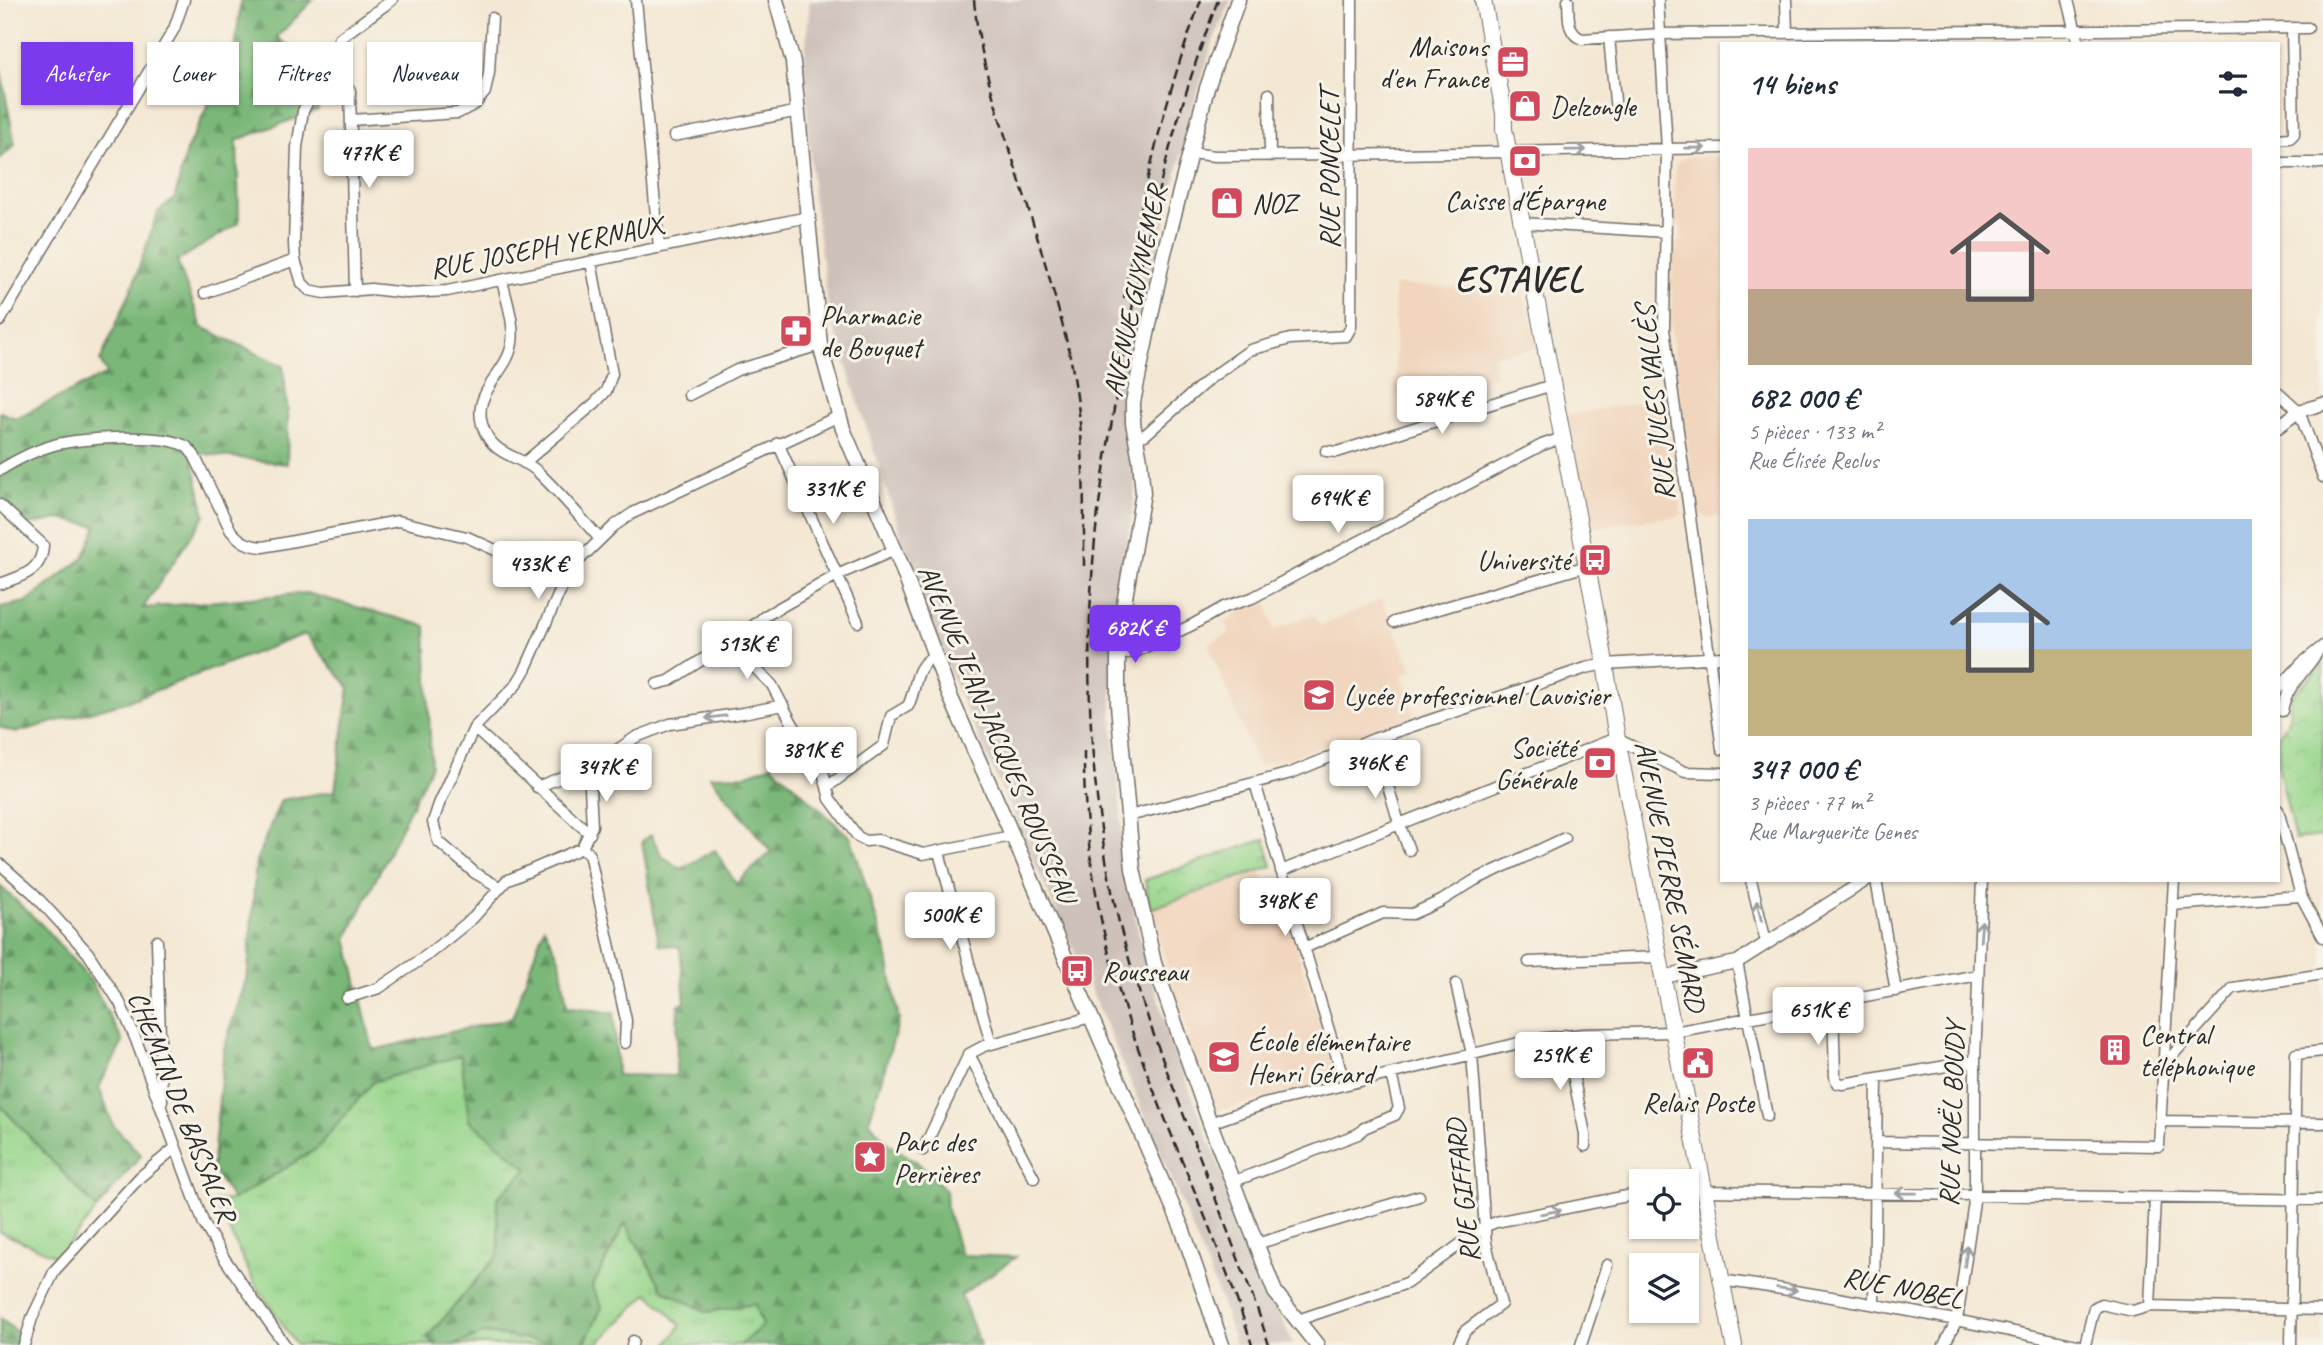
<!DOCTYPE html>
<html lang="fr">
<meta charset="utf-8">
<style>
:root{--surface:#fff;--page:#f6f6f7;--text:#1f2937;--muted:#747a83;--accent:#7c3aed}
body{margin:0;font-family:Caveat,sans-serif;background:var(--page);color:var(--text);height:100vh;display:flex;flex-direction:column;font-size:26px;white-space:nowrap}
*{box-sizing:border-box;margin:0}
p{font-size:23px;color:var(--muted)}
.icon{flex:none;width:38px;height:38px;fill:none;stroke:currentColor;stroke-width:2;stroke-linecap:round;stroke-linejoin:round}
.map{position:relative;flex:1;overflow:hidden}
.details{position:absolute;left:1720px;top:42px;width:560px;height:840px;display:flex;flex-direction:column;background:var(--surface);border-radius:0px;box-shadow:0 2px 5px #0004}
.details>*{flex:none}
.banner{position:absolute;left:21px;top:42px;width:665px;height:63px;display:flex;gap:14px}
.controls{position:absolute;left:1629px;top:1169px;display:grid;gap:14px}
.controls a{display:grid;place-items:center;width:70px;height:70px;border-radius:0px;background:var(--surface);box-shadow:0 2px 5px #0004;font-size:35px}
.price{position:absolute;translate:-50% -60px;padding:0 16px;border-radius:7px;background:#fff;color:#222;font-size:23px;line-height:46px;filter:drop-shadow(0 2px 4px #0008)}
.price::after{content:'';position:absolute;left:50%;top:42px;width:21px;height:16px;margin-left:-10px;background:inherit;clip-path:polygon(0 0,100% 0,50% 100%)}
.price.current{background:var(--accent);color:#fff}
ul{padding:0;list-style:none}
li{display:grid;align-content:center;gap:14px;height:371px;padding:0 28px}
li span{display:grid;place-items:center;height:217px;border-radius:0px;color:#555}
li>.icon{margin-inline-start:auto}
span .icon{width:126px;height:126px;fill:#fffc;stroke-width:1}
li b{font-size:30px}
h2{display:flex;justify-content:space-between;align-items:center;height:84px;padding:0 28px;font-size:30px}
.chip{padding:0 24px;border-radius:0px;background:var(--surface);box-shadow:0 2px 5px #0004;font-size:24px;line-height:63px}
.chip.current{background:var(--accent);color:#fff}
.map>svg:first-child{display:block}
.built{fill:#f1d5bd}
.railway{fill:#cec1ba}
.grass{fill:url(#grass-tufts);stroke:#62805c;stroke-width:2}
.forest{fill:url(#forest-firs);stroke:#527152;stroke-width:2}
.park{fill:url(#park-crowns);stroke:#62805c;stroke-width:2}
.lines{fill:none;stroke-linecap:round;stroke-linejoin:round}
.minor-casing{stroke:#716d66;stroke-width:13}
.tertiary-casing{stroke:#716d66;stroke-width:15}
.secondary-casing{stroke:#716d66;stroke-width:17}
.primary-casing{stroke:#716d66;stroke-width:18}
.minor{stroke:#fff;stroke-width:10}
.tertiary{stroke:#fff;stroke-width:12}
.secondary{stroke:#fff;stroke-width:14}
.primary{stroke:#fff;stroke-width:16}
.rail{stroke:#2b2b2b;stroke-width:2.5;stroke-dasharray:10 5;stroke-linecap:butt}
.oneway{stroke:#a0a0a0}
.labels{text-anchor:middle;stroke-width:6;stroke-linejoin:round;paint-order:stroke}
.poi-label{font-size:28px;fill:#2b2b2b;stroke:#f7f3e8;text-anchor:start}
.street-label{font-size:28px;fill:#2b2b2b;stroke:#f7f3e8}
.district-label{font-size:35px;font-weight:bold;letter-spacing:2px;fill:#2b2b2b;stroke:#f7f3e8}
</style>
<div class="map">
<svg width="2323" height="1345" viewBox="0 0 2323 1345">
<defs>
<pattern id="grass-tufts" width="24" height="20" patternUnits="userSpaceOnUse" patternTransform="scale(1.75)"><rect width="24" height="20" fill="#98d68c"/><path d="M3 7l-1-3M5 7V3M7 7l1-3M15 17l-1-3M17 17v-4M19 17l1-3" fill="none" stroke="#83b879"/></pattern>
<pattern id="forest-firs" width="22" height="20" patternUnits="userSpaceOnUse" patternTransform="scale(1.75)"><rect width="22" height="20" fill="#7ab778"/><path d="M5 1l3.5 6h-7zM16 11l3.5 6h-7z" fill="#649563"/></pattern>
<pattern id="park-crowns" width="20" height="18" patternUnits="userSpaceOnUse" patternTransform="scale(1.75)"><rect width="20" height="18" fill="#98d68c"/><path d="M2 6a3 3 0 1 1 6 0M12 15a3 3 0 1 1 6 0" fill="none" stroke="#83b879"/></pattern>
</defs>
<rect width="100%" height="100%" fill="#f7f3e8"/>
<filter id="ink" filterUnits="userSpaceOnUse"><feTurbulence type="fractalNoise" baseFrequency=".0143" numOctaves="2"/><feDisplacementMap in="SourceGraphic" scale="14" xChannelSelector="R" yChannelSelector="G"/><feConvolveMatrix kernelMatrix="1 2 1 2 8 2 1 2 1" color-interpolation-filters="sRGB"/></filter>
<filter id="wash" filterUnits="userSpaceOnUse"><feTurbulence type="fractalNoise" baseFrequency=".00686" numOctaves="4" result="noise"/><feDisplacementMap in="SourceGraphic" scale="28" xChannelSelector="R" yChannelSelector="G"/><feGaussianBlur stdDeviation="1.57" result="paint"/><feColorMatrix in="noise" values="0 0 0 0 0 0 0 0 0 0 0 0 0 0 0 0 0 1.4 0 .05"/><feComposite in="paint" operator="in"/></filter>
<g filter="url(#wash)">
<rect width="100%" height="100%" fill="#f4e8d4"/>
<path class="built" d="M1722,156V516L1707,518L1697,511L1671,331L1673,244L1681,240V226L1674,221L1675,165L1684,157Z
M1394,285L1523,290L1538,348L1494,355L1496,376L1396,395Z
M1661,398L1682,515L1585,528L1564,416Z
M1265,595L1274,630L1313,614L1321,626L1382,599L1413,670L1402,675L1415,717L1258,767L1208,644L1230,633L1226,622L1251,601Z
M1260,870L1278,916L1286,914L1288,920L1336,1076L1335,1080L1212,1113L1186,1043L1190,1041L1150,910Z"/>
<path class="railway" d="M810,0H1231L1213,42L1194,103L1142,318L1125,419L1134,462L1135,481L1134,504L1114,626L1112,713L1125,857L1138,931L1172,1043L1230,1194L1293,1345H1235L1221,1300L1168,1170L1072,946L935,640L829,312L813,194L804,67Z"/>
<path class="grass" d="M461,1055L469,1120L528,1169L497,1198L499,1254L427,1337L437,1345H296L253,1280L215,1201L233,1200L316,1149L373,1082Z
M0,1105L97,1209L58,1257L0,1232Z
M625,1223L663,1290L707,1312L755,1304L762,1326L740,1345H667L681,1325L648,1293L597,1345H584L602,1307L592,1288Z
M486,1333L563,1345H454Z"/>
<path class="forest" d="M241,0H313L277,37L318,70V110L237,140L239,223L177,261L202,327L283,366L288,415L287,464L191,452L205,515L143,608L306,593L426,626L431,766L347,938L373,1050L512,1018L544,927L560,960L567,1006L614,1013L617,1075L676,1076L678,1006L685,1002L680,947L659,944L642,841L651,835L662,856L681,869L715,850L736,884L771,852L710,776L745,775L772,765L851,838L887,953L899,1020L869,1121L888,1144L917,1162L946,1190L947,1210L961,1255L1016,1257L961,1295L980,1345H740L762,1326L755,1304L707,1312L663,1290L625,1223L592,1287L602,1307L584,1345H563L486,1333L454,1345H437L427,1338L499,1254L497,1198L528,1169L469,1120L461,1055L373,1082L316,1149L233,1200L212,1169L224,1049L248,973L256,861L281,800L335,791L349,687L305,634L125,702L15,733L0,727V607L26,602L83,558L97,526L59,519L18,527L0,506V412L16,418L107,374L100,361L132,288L158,212L175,198L186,151L235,49Z
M0,67L15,145L0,159Z
M0,886L41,924L91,981L123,1042L99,1087L113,1125L141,1155L97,1209L0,1105Z
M0,1318L19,1334L16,1345H0Z"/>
<path class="park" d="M2323,663V836L2295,839L2279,770L2278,735C2290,723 2290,713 2291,697Z
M1265,839L1272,866L1150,909L1145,880Z"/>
</g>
<g filter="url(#ink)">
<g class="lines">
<defs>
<path id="minor" d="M392,0L340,38L303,111L297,147L294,244L295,260L302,283L309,290L324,293L371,289L407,293L447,291L808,217
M636,0L659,248
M1568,0C1569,15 1566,33 1582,39L1660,34L2308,28
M1658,0L1667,149L1664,329L1722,749
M1786,0L1787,33
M2068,0L2079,44
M1609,37L1616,112
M350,90L355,291
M1269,94L1270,156
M351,120L458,113L475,104L485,92L489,73L492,18
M674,136L799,111
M2278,139L2290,138L2294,134L2292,28
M1190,153L1215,156L1342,155L1722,148
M2278,163H2323
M1521,223L1666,232
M502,280C506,299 515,323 512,343C508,375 464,395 487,436C499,457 523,457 538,472C560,493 580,517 600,539
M205,293L295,260
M0,321L174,29L184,0
M2278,392L2299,411L2323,477
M689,395L737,370L820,345
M1136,437L1145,435L1209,379L1250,350L1290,339L1346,336L1351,327L1352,0
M778,443L858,622
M1326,451L1337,452L1552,385
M524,463L595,403L606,391L612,374L591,262
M0,470C16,460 36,450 54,445C79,438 165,432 187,447C188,448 193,454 194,455L231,531C241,542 248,546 263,547L398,521L467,537L563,581
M0,505L43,545C42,572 22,576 0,584
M1394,622L1587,566
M731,644L772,685L792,723L823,772L830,799L858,837L866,841L878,840L923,854L1006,837L1012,833
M1118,655L1137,651L1192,625L1224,607L1252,598L1542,445L1562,438
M657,684L669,681L725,645L731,644L765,616L837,575L895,550
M2278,689L2302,663L2323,646
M2282,711C2286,687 2304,673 2317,653
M474,728L590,834
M1374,739L1399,823L1409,850
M1255,783L1345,1084
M537,787L580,770L589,769L636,737L670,724L743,713L783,705
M827,787L884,745L891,716L908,706C918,686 913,667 934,656
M2278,810L2301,896L2323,937
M1129,816L1291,773L1374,739L1586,668L1605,664L1722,657
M582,848L589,853L626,1020L625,1043
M939,852L991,1044
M0,864L33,893L88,953L120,1003L136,1040L204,1224L224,1258L285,1345
M1281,871L1611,740L1617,739L1685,772L1722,773
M1751,880L1766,942
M1876,880L1896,991
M499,887L475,873L438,841L433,822L439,804L474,728L516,685L525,670L570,569L614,526L633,513L839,416
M2172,905L2301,896
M157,941L162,1101
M1304,948L1383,913L1412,914L1441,901L1475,880L1565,838
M1529,962L1659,957
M1737,962L1767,1116
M1456,984L1472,1054L1486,1243L1501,1304L1465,1331L1458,1345
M347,998L379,988L426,956L473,918L506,881L582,848L592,826L589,769
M1833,1003L1835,1077L1837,1083L1843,1084L1975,1061
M1565,1035L1585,1134V1146
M969,1054L1034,1178
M2162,1067L2233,988L2323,974
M2160,1121L2323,1123
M1210,1123L1264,1104L1536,1039L1584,1034L1674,1032L1978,975
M1877,1142L2159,1146L2174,880
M923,1150L969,1054L984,1046L1091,1017
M1232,1182L1358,1134L1364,1128L1395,1115L1399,1108L1391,1074
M1687,1186L1701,1184
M1702,1191L2323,1200
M1256,1244L1419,1196
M1720,1280C1840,1296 1958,1320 2077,1345
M1874,1304L1877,1078
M2150,1306L2155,1198
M1298,1320L1407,1283L1484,1227L1496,1222L1642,1193
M24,1345L32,1318L55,1270L140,1177L175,1148
M632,1345L633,1341
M1581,1345L1607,1265
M1944,1345L1957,1320L1975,1194V1061L1982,880
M2085,1345L2094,1308L2101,1304L2133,1311L2150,1306L2323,1310
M2291,1345L2296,1054L2323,1051"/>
<path id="tertiary" d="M2278,427L2299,411L2323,404
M1663,977L1737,962L1866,880"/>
<path id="secondary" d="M776,0L793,62L820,345L843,429L900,562L950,696L1022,857L1182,1228L1222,1345
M1238,0L1207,88L1163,257L1133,402V423L1140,460L1143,493L1122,615L1118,655V705L1133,869L1154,963L1210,1123L1275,1292L1317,1345"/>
<path id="primary" d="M1483,0L1504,113V129L1603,651L1617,739L1734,1345"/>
</defs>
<use href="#minor" class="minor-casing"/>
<use href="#tertiary" class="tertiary-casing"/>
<use href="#secondary" class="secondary-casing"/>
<use href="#primary" class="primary-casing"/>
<use href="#minor" class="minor"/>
<use href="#tertiary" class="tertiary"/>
<use href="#secondary" class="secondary"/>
<use href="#primary" class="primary"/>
<path class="rail" d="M974,0C979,55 996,108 1013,160C1032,220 1051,279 1066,339C1085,414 1084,490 1084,567
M1218,0C1172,121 1142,247 1120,374C1111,426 1102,477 1096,529C1083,657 1088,788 1117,914C1134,985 1160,1053 1186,1121C1210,1184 1234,1248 1258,1311L1269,1345
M1124,298C1141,197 1165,96 1201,0
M1084,751C1083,837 1098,924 1124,1007C1161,1122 1216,1230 1252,1345"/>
</g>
<defs><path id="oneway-shaft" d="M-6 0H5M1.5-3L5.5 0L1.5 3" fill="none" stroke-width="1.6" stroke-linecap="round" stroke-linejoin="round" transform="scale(1.75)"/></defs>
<g class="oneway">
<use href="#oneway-shaft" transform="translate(1695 148) rotate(-1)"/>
<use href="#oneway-shaft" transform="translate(1576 150) rotate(-1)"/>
<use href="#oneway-shaft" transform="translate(716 717) rotate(172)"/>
<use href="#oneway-shaft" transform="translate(1759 911) rotate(-104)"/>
<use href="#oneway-shaft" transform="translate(1981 931) rotate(-86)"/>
<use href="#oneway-shaft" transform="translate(1906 1193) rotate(-179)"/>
<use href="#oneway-shaft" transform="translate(1551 1212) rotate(-10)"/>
<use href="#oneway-shaft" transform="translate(1966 1256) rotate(-82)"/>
<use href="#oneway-shaft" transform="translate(1787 1289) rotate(8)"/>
</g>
</g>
<defs>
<symbol id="office-square" viewBox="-11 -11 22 22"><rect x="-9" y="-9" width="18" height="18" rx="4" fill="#d1495b" stroke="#f7f3e8"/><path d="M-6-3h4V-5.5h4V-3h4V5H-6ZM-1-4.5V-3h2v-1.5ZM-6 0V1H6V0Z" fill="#fff"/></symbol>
<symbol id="shop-square" viewBox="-11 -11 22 22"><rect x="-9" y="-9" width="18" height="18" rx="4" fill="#d1495b" stroke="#f7f3e8"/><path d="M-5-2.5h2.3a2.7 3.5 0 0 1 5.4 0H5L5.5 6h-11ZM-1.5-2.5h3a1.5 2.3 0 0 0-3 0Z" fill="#fff"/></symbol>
<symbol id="bank-square" viewBox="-11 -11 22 22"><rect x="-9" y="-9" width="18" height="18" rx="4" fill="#d1495b" stroke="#f7f3e8"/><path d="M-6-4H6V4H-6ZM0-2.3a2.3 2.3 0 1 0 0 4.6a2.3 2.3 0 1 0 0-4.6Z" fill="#fff"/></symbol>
<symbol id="pharmacy-square" viewBox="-11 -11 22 22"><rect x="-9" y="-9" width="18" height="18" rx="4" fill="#d1495b" stroke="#f7f3e8"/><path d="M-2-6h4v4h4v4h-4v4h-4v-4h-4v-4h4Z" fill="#fff"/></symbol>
<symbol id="bus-square" viewBox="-11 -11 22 22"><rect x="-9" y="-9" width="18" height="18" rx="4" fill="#d1495b" stroke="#f7f3e8"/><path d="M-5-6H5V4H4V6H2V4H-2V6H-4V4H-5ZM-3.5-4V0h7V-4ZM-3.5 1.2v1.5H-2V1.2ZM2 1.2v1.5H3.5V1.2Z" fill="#fff"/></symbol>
<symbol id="school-square" viewBox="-11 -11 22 22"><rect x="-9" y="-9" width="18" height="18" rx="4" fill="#d1495b" stroke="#f7f3e8"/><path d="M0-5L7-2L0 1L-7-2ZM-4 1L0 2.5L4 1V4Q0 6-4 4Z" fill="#fff"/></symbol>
<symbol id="building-square" viewBox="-11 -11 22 22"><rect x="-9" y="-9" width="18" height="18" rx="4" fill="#d1495b" stroke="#f7f3e8"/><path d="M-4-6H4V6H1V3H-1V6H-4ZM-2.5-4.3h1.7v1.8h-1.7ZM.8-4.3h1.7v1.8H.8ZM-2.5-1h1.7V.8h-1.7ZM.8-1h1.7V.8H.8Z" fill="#fff"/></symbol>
<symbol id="civic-square" viewBox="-11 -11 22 22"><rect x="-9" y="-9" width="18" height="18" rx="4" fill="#d1495b" stroke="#f7f3e8"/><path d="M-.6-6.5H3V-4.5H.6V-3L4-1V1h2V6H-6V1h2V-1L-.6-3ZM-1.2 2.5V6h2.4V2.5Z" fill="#fff"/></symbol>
<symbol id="sight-square" viewBox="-11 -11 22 22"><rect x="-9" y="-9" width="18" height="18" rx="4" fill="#d1495b" stroke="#f7f3e8"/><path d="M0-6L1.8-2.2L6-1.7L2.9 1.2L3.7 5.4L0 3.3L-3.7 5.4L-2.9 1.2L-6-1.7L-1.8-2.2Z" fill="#fff"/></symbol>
</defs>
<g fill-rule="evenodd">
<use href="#office-square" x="1494" y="43" width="38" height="38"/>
<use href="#shop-square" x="1506" y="87" width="38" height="38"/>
<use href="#bank-square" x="1506" y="142" width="38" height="38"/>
<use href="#shop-square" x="1208" y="184" width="38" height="38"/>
<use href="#pharmacy-square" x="777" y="312" width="38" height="38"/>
<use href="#bus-square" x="1576" y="541" width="38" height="38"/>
<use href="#school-square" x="1300" y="676" width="38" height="38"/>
<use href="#bank-square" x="1581" y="744" width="38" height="38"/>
<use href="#bus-square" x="1058" y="952" width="38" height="38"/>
<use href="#building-square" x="2096" y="1031" width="38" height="38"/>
<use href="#school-square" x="1205" y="1038" width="38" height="38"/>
<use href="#civic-square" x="1679" y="1044" width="38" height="38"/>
<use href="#sight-square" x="851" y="1138" width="38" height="38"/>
</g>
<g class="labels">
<g class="poi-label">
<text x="1488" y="56" text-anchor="end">Maisons<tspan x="1488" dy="32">d'en France</tspan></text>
<text x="1550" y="116">Delzongle</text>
<text x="1525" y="210" text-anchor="middle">Caisse d'Épargne</text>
<text x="1252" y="213">NOZ</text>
<text x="820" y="325">Pharmacie<tspan x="820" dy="32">de Bouquet</tspan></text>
<text x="1570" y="570" text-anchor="end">Université</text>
<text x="1344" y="705">Lycée professionnel Lavoisier</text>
<text x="1576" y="757" text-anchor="end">Société<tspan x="1576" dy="32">Générale</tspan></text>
<text x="1102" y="981">Rousseau</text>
<text x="2140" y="1044">Central<tspan x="2140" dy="32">téléphonique</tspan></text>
<text x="1248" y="1051">École élémentaire<tspan x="1248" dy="32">Henri Gérard</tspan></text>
<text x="1698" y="1112" text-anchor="middle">Relais Poste</text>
<text x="894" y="1151">Parc des<tspan x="894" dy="32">Perrières</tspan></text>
</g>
<g class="street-label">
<text transform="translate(1329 169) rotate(-90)" y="10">RUE PONCELET</text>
<text transform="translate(546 246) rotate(-11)" y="10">RUE JOSEPH YERNAUX</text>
<text transform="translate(1134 291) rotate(-78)" y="10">AVENUE GUYNEMER</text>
<text transform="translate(1654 403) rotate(-96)" y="10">RUE JULES VALLÈS</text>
<text transform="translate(998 733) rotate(67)" y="10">AVENUE JEAN-JACQUES ROUSSEAU</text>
<text transform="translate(1671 876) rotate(79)" y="10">AVENUE PIERRE SÉMARD</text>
<text transform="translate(183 1106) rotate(68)" y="10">CHEMIN DE BASSALER</text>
<text transform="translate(1951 1114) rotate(-88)" y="10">RUE NOËL BOUDY</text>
<text transform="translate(1462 1191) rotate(-96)" y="10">RUE GIFFARD</text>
<text transform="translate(1903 1287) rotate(11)" y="10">RUE NOBEL</text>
</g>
<g class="district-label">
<text x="1520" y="291">ESTAVEL</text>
</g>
</g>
</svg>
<div class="controls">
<a><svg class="icon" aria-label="locate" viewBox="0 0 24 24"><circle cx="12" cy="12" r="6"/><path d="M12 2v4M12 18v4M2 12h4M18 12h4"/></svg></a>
<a><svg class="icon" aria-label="layers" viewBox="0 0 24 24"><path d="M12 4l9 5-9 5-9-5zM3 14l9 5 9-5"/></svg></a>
</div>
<b class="price" style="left:369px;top:190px">477K €</b>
<b class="price" style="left:1442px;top:436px">584K €</b>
<b class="price" style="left:833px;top:526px">331K €</b>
<b class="price" style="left:1338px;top:535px">694K €</b>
<b class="price" style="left:538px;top:601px">433K €</b>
<b class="price current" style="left:1135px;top:665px">682K €</b>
<b class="price" style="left:747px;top:681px">513K €</b>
<b class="price" style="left:811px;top:787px">381K €</b>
<b class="price" style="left:1375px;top:800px">346K €</b>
<b class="price" style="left:606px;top:804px">347K €</b>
<b class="price" style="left:1285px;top:938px">348K €</b>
<b class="price" style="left:950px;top:952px">500K €</b>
<b class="price" style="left:1818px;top:1047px">651K €</b>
<b class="price" style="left:1560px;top:1092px">259K €</b>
<div class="banner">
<a class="chip current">Acheter</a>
<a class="chip">Louer</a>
<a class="chip">Filtres</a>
<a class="chip">Nouveau</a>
</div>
<section class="details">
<h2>14 biens<svg class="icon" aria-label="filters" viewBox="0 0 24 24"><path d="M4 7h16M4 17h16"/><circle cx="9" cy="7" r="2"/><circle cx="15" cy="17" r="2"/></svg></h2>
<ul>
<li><span style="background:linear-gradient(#f6c9c9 65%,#b9a48a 0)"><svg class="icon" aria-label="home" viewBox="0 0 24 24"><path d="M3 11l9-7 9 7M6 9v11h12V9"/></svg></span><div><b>682 000 €</b><p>5 pièces · 133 m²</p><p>Rue Élisée Reclus</p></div></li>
<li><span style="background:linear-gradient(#a9c7e8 60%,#c2b280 0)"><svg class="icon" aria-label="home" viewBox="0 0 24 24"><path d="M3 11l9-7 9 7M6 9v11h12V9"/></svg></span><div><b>347 000 €</b><p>3 pièces · 77 m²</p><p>Rue Marguerite Genes</p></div></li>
</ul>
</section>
</div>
